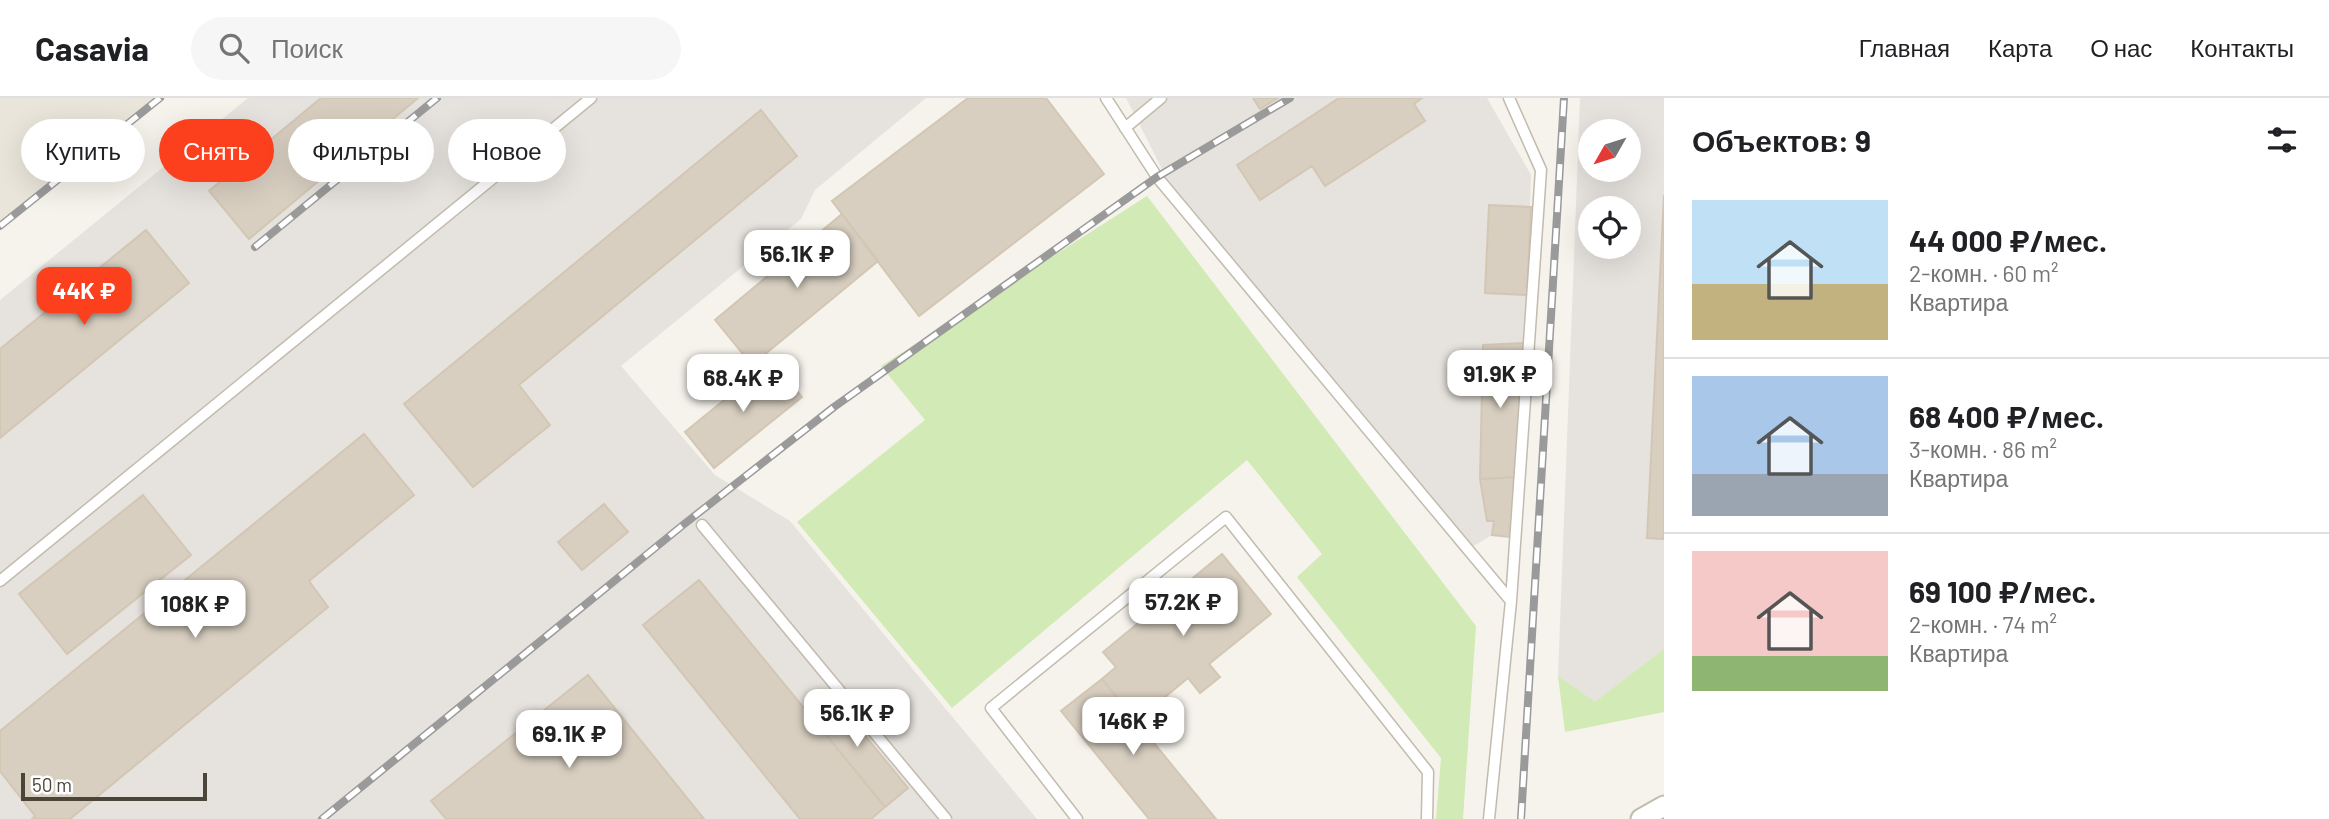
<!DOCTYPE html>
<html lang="ru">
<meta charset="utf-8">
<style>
:root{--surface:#fff;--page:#f6f6f6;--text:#202124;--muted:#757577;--line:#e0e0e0;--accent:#fc3f1d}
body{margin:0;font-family:Barlow,sans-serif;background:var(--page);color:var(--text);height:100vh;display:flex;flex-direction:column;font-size:26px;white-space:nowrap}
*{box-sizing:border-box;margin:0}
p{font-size:23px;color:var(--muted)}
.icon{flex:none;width:38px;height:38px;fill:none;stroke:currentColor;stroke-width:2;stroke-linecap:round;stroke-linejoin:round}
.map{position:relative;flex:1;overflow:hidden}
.drawer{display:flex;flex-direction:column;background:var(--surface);width:665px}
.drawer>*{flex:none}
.top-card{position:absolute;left:21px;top:21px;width:665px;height:63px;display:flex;gap:14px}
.needle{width:46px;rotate:231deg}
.controls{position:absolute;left:1578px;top:21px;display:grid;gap:14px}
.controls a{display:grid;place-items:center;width:63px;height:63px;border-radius:50%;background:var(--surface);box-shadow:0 7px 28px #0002;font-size:35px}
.scale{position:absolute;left:21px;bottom:18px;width:186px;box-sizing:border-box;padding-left:7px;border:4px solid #4b4439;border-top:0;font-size:19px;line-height:24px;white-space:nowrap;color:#4b4439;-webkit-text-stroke:5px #fff;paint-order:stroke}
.price{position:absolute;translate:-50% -60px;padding:0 16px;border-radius:14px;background:#fff;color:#222;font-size:23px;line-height:46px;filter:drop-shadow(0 2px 4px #0008)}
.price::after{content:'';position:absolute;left:50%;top:42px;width:21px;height:16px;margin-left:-10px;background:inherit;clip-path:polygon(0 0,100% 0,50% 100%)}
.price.active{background:var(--accent);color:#fff}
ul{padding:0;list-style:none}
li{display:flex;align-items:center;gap:21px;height:175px;padding:0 28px}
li+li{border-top:2px solid var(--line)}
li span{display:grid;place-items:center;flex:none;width:196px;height:140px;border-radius:0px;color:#555}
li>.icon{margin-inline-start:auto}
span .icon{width:84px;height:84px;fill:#fffc;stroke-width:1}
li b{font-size:30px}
h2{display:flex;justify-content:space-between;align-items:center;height:84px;padding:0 28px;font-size:30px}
.chip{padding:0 24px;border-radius:32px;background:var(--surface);box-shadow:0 7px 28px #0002;font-size:24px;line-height:63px}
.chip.active{background:var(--accent);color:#fff}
header{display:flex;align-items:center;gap:42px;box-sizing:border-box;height:98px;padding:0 35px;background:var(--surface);border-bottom:2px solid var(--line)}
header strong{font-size:33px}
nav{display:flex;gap:38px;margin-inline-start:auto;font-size:24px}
.search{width:490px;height:63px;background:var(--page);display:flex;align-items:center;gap:18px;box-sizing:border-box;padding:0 24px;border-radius:38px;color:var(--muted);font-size:26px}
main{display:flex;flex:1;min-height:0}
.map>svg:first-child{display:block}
.residential{fill:#eae5da}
.industrial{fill:#e6e2dd;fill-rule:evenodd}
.green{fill:#d2eab5}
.building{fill:#d8cfc1;stroke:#d3c7b4;stroke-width:2}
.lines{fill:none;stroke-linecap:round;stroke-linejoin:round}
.lane-casing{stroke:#c2bbae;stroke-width:13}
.street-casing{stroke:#c2bbae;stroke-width:23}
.lane{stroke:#fff;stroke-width:10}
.street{stroke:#fff;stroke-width:19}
.rail-casing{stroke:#9a9a9a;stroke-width:8}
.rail{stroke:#fff;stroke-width:5;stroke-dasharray:16;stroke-linecap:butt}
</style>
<header>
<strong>Casavia</strong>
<div class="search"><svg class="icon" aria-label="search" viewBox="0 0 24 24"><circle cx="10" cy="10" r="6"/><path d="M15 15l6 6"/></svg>Поиск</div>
<nav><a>Главная</a><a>Карта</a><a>О нас</a><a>Контакты</a></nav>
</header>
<main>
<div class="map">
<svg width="1664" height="721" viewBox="0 0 1664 721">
<rect width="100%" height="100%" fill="#f6f3ec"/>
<path class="residential" d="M0,0H160L0,128Z"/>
<path class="industrial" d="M248,0H926L815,92L801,121L621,268L715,377L790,423L1037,721H0V202Z
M1126,0H1487L1531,77L1527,197L1510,439L1492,437L1462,455L1167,81Z
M1580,0H1664V551L1595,605L1558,578ZM1591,33H1629V72H1591ZM1591,110H1629V149H1591Z"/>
<path class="green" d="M1147,98L1476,528L1463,721H1436L1441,660L1297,479L1322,456L1247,362L952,610L797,424L925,322L881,268Z
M1664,551V614L1565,634L1558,578L1595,604Z"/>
<path class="building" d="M321,0H418L249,141L209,93Z
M968,0H1046L1104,76L919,218L832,103Z
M1253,0H1278L1260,11Z
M1339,0H1422L1414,6L1425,23L1325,88L1312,68L1260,102L1237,67Z
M761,12L797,58L519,287L550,327L473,389L404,306Z
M1664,97V441L1647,440Z
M1489,107L1531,109L1527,197L1485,195Z
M842,116L878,163L752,267L715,222Z
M146,132L189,185L0,340V251Z
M1523,245L1515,379L1480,381L1483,247Z
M772,263L802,299L714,370L685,334Z
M364,336L414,397L309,483L328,509L70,721H32L35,718L0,673V633Z
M1515,379L1510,439L1492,437L1494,423H1487L1480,381Z
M143,397L191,457L67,556L19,496Z
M604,406L628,434L582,472L558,444Z
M1222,456L1271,516L1209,566L1220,579L1200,595L1188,580L1136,623L1102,581L1116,569L1103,554Z
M699,482L885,709L871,721H800L643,527Z
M588,577L704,721H446L431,703Z
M1102,581L1136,623L1216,721H1149L1061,613Z
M829,594L908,690L885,709L806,612Z"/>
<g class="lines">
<defs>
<path id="lane" d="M1106,0L1157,79L1511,503
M1125,30L1161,0
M702,427L946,721
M0,483L591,0
M1077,721L991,610L1226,419L1428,674L1427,721
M1489,721L1511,503L1541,72L1509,0"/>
<path id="street" d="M1641,721L1664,708"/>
</defs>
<use href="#lane" class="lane-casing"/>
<use href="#street" class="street-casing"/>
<use href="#lane" class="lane"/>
<use href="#street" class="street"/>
<defs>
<path id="rail" d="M0,128L160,0
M255,149L437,0
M322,721L683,427L834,309L1157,79L1290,0
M1521,721L1564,0"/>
</defs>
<use href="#rail" class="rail-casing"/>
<use href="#rail" class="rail"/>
</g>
</svg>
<div class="controls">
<a><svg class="needle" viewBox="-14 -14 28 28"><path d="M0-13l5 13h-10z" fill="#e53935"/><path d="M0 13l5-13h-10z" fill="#757577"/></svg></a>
<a><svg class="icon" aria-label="locate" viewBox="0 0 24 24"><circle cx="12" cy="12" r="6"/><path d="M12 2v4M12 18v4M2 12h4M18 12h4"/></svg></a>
</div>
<div class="scale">50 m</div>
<b class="price" style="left:797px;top:192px">56.1K ₽</b>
<b class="price active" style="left:84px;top:229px">44K ₽</b>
<b class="price" style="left:1500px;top:312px">91.9K ₽</b>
<b class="price" style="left:743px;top:316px">68.4K ₽</b>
<b class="price" style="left:1183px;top:540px">57.2K ₽</b>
<b class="price" style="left:195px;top:542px">108K ₽</b>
<b class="price" style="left:857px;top:651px">56.1K ₽</b>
<b class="price" style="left:1133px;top:659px">146K ₽</b>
<b class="price" style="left:569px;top:672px">69.1K ₽</b>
<div class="top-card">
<a class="chip">Купить</a>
<a class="chip active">Снять</a>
<a class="chip">Фильтры</a>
<a class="chip">Новое</a>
</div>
</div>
<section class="drawer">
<h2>Объектов: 9<svg class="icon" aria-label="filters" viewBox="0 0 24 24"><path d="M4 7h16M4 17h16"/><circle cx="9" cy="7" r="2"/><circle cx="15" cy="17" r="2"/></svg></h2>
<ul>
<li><span style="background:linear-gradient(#bfe0f5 60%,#c2b280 0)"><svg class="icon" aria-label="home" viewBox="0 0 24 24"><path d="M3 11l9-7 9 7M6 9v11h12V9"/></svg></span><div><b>44 000 ₽/мес.</b><p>2-комн. · 60 m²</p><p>Квартира</p></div></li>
<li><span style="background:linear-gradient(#a9c7e8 70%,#9aa5b1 0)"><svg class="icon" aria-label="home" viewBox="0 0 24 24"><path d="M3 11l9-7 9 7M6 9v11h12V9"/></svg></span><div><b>68 400 ₽/мес.</b><p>3-комн. · 86 m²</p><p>Квартира</p></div></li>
<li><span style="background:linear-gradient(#f6c9c9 75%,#8fb573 0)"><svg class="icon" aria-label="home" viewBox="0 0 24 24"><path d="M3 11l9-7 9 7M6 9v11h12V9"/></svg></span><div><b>69 100 ₽/мес.</b><p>2-комн. · 74 m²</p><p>Квартира</p></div></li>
</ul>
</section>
</main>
